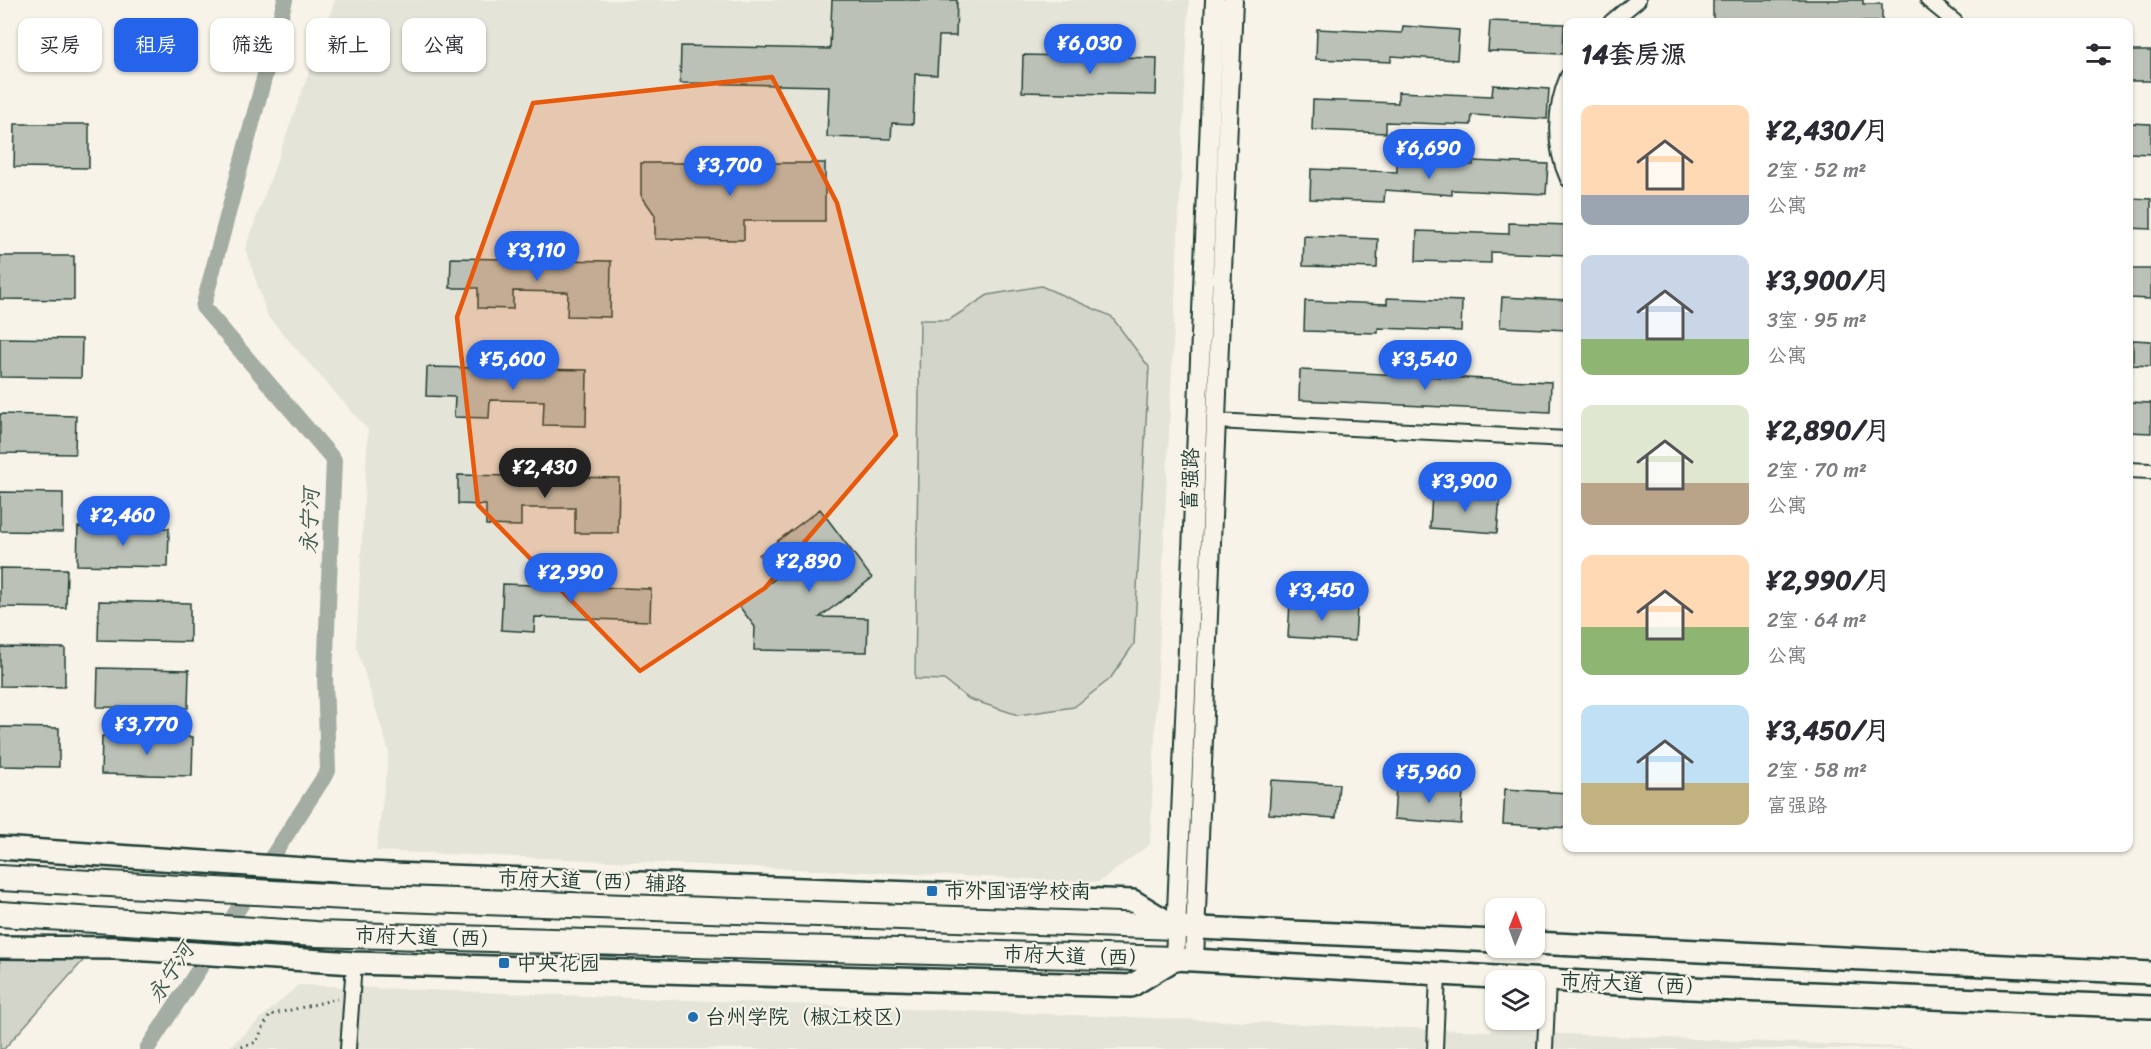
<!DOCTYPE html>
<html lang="zh">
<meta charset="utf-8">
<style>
:root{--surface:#fff;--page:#f7f7f7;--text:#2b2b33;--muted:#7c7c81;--accent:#2563eb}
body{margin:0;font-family:Sriracha,"LXGW WenKai TC",sans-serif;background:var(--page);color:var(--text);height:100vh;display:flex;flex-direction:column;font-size:22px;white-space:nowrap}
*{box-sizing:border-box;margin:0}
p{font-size:20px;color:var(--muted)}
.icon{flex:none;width:33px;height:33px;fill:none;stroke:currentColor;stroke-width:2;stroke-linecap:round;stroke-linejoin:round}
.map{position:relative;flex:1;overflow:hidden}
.side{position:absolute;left:1563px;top:18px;width:570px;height:834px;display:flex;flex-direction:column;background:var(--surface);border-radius:12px;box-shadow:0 2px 4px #0004}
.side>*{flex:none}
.hud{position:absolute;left:18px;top:18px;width:570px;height:54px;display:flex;gap:12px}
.needle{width:39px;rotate:1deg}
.controls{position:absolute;left:1485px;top:898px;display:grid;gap:12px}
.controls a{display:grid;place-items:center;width:60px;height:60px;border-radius:12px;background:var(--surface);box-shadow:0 2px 4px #0004;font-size:30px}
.price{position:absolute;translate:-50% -51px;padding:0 14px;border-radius:21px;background:var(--accent);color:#fff;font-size:20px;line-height:39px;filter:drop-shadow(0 2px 3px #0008)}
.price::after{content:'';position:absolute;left:50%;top:36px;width:18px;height:14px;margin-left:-9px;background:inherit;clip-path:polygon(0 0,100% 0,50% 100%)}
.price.active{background:#222;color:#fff}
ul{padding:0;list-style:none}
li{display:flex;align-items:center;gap:18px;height:150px;padding:0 18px}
li span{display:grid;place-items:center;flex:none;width:168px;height:120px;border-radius:12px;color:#555}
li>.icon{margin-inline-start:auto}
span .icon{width:72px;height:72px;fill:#fffc;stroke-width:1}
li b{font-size:26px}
h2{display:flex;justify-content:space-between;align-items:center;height:72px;padding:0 18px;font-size:26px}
.tag{padding:0 21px;border-radius:12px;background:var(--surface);box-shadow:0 2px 4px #0004;font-size:21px;line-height:54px}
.tag.active{background:var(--accent);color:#fff}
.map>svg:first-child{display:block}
.built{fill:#e5e4d9}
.green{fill:#d3d5ca;stroke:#79897f;stroke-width:1.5}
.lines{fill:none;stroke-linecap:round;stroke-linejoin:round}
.canal{stroke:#a4ada3;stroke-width:16}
.building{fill:#bbc1b6;stroke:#1f3d34;stroke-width:1.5}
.street-casing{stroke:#1f3d34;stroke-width:18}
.secondary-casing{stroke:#1f3d34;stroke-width:22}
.primary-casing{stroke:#1f3d34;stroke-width:26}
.highway-casing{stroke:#1f3d34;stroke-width:28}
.path{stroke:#1f3d34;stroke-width:3;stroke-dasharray:1.5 4.5;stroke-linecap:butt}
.street{stroke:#f7f3e8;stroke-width:14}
.secondary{stroke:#f7f3e8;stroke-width:18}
.primary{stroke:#f7f3e8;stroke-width:21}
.highway{stroke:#f7f3e8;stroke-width:24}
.marked{fill:#e8590c;fill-opacity:0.2;stroke:#e8590c;stroke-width:4.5;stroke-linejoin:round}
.poi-dot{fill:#1f6fb2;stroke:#f7f3e8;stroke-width:2}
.labels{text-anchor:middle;stroke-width:4.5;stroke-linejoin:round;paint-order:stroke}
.street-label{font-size:21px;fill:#1f3d34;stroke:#f7f3e8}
.poi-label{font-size:21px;fill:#1f3d34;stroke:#f7f3e8;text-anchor:start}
.water-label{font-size:22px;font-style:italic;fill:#405950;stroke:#f7f3e8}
</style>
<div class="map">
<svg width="2151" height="1049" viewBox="0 0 2151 1049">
<rect width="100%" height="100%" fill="#f7f3e8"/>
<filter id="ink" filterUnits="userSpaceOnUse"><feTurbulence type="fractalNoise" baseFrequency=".0167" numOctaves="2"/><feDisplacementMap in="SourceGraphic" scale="12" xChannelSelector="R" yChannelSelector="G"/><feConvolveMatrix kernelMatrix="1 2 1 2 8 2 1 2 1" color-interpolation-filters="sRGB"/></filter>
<g filter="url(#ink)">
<path class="built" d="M335,0H1189L1150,844L1099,882L376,851L389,752L356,646L368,430L268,317L245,249Z
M298,985L1949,1049H227Z"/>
<path class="green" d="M1041,286L1111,316L1149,367L1134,644L1110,679L1074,707L1018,715L969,699L944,680L915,679L920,320H949L988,295Z
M89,954L4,1049H0V958Z"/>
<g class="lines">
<path class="canal" d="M147,1049L328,771L325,677L334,460L203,307L285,0"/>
</g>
<path class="building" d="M832,0H957L956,36H939L937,75L915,74L913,124L892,123L891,139L827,137L829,86L680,83L681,46L830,49Z
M1713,0H1863V4H1882V22H1713Z
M1490,21L1564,24L1563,54L1488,51Z
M1403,26L1459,30L1457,60L1391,56V62L1316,59L1317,29L1402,33Z
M2128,51H2151V81H2128Z
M1023,55L1157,58L1156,95L1022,92Z
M1493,85L1549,89L1547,119L1472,115L1471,125L1386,122V133L1312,130L1313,100L1398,103V92L1492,96Z
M2128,123L2151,124V154L2128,153Z
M15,124H89V168L14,167Z
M1397,161L1473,165V161L1548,164L1546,194L1452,190V195L1385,190L1384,202L1310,199L1311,169L1397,172Z
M641,163H825V221H744V240L655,239V215L641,195Z
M2128,198L2151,199V229L2128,228Z
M1509,223L1568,225V255L1491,252V263L1416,261L1417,231L1509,234Z
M1304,236L1378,239L1377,268L1303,266Z
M0,256H74V300L0,299Z
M451,258L611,261L610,317L567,316L568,292L513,291V309L478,308V288H450Z
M2128,269H2151V299L2128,298Z
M1502,297L1568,300V330L1500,327Z
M1387,298L1462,301L1461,331L1378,328V333L1304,331L1305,301L1387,304Z
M0,338L82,339L81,378L0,377Z
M2133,340L2151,341V366L2133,365Z
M427,367L587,370L586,426L543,425L544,401L490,400L489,418L454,417L455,397L426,396Z
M1300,370L1551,382L1550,412L1299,400Z
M2128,402L2151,403V433L2128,432Z
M0,414L76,416L75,454L0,453Z
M458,475L619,478L618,533H575V508H521V526L486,525V505L458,504Z
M0,492L63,493V532L0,531Z
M1432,494L1500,498L1497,533L1430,528Z
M820,509L872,578L820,617L868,618L867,652L754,650L755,627L739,606L776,578L759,555Z
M78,527L169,528L168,567L77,565Z
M0,568L67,569L66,608L0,607Z
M503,584L651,589L650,621L535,617L534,632L501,630Z
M99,601L190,603V642L98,640Z
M1290,602L1357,607L1355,641L1288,637Z
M0,647L65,648V687L0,686Z
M98,668L189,670L188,708L97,707Z
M0,727L59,728V767L0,766Z
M102,736L193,737L192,776L101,774Z
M1271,780L1339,784L1336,818L1269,814Z
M1396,785L1463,790L1461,824L1394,819Z
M1505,789L1568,793V828L1503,824Z"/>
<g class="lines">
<defs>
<path id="street" d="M1928,0L1955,22
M1611,22L1638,0
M1568,76C1554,109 1553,146 1568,179
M1215,421L1568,439
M2128,470L2151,471
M348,1049L354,963
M1435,1049L1438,974
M1545,1049L1548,980"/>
<path id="secondary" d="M1175,959L1215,0
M1194,960L1233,0"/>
<path id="primary" d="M0,848L364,873L1133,901L1176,927L1496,941
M1534,943L2151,973
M0,947L115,948L354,963L1131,986L1175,959L1691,988L2151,1007"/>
<path id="highway" d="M0,878L346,897L1176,927
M0,914L316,934L1175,959"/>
</defs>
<use href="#street" class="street-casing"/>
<use href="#secondary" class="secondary-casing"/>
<use href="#primary" class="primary-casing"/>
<use href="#highway" class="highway-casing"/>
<path class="path" d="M236,1049L256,1042L270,1015L337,999"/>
<use href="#street" class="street"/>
<use href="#secondary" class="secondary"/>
<use href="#primary" class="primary"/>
<use href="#highway" class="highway"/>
</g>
</g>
<path class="marked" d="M772,77L837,203L896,435L765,588L640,671L478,505L457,317L533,103Z"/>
<g class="poi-dot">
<rect x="926" y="885" width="12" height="12" rx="3"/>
<rect x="498" y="957" width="12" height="12" rx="3"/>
<circle cx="693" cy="1017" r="6"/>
</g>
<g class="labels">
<g class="street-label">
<text transform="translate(1190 479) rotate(-88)" y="7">富强路</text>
<text transform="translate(592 881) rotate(2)" y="7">市府大道（西）辅路</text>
<text transform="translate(428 937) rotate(2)" y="7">市府大道（西）</text>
<text transform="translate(1076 956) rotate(2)" y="7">市府大道（西）</text>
<text transform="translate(1633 984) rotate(3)" y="7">市府大道（西）</text>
</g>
<g class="poi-label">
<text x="944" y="898">市外国语学校南</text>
<text x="516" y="970">中央花园</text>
<text x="705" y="1024">台州学院（椒江校区）</text>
</g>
<g class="water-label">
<text transform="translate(309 521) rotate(-88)" y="8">永宁河</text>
<text transform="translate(170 972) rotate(-57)" y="8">永宁河</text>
</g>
</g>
</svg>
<div class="controls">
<a><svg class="needle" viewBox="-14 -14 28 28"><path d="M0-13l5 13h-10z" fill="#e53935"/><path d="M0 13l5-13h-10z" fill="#7c7c81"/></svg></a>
<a><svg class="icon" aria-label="layers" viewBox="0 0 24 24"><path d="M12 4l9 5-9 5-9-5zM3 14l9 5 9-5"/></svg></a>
</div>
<b class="price" style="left:1090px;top:75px">¥6,030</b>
<b class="price" style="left:1429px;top:180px">¥6,690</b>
<b class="price" style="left:730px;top:197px">¥3,700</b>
<b class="price" style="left:537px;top:282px">¥3,110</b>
<b class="price" style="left:513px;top:391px">¥5,600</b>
<b class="price" style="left:1425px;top:391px">¥3,540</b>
<b class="price active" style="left:545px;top:499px">¥2,430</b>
<b class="price" style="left:1465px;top:513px">¥3,900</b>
<b class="price" style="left:123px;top:547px">¥2,460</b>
<b class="price" style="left:809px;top:593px">¥2,890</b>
<b class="price" style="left:571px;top:604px">¥2,990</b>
<b class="price" style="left:1322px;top:622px">¥3,450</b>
<b class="price" style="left:147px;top:756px">¥3,770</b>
<b class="price" style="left:1429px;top:804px">¥5,960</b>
<div class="hud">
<a class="tag">买房</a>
<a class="tag active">租房</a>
<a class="tag">筛选</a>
<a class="tag">新上</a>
<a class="tag">公寓</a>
</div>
<section class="side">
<h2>14套房源<svg class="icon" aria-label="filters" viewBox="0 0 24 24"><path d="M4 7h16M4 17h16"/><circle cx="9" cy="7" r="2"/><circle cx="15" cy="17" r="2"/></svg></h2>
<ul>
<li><span style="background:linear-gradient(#ffd9b3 75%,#9aa5b1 0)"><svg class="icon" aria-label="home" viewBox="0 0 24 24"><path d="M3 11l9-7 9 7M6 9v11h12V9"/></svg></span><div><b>¥2,430/月</b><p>2室 · 52 m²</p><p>公寓</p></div></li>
<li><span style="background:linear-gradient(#c9d6e8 70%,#8fb573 0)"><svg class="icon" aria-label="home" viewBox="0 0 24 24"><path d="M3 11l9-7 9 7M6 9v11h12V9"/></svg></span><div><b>¥3,900/月</b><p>3室 · 95 m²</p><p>公寓</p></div></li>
<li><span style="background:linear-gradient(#dfe7d0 65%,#b9a48a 0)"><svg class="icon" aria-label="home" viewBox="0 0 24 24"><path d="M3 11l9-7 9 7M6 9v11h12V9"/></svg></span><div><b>¥2,890/月</b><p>2室 · 70 m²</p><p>公寓</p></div></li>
<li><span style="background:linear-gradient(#ffd9b3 60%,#8fb573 0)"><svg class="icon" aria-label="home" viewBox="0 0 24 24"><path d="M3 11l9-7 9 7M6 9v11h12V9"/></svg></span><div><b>¥2,990/月</b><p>2室 · 64 m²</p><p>公寓</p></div></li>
<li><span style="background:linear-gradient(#bfe0f5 65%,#c2b280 0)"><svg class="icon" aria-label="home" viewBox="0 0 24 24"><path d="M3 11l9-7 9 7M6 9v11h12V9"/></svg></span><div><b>¥3,450/月</b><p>2室 · 58 m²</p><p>富强路</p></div></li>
</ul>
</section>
</div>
